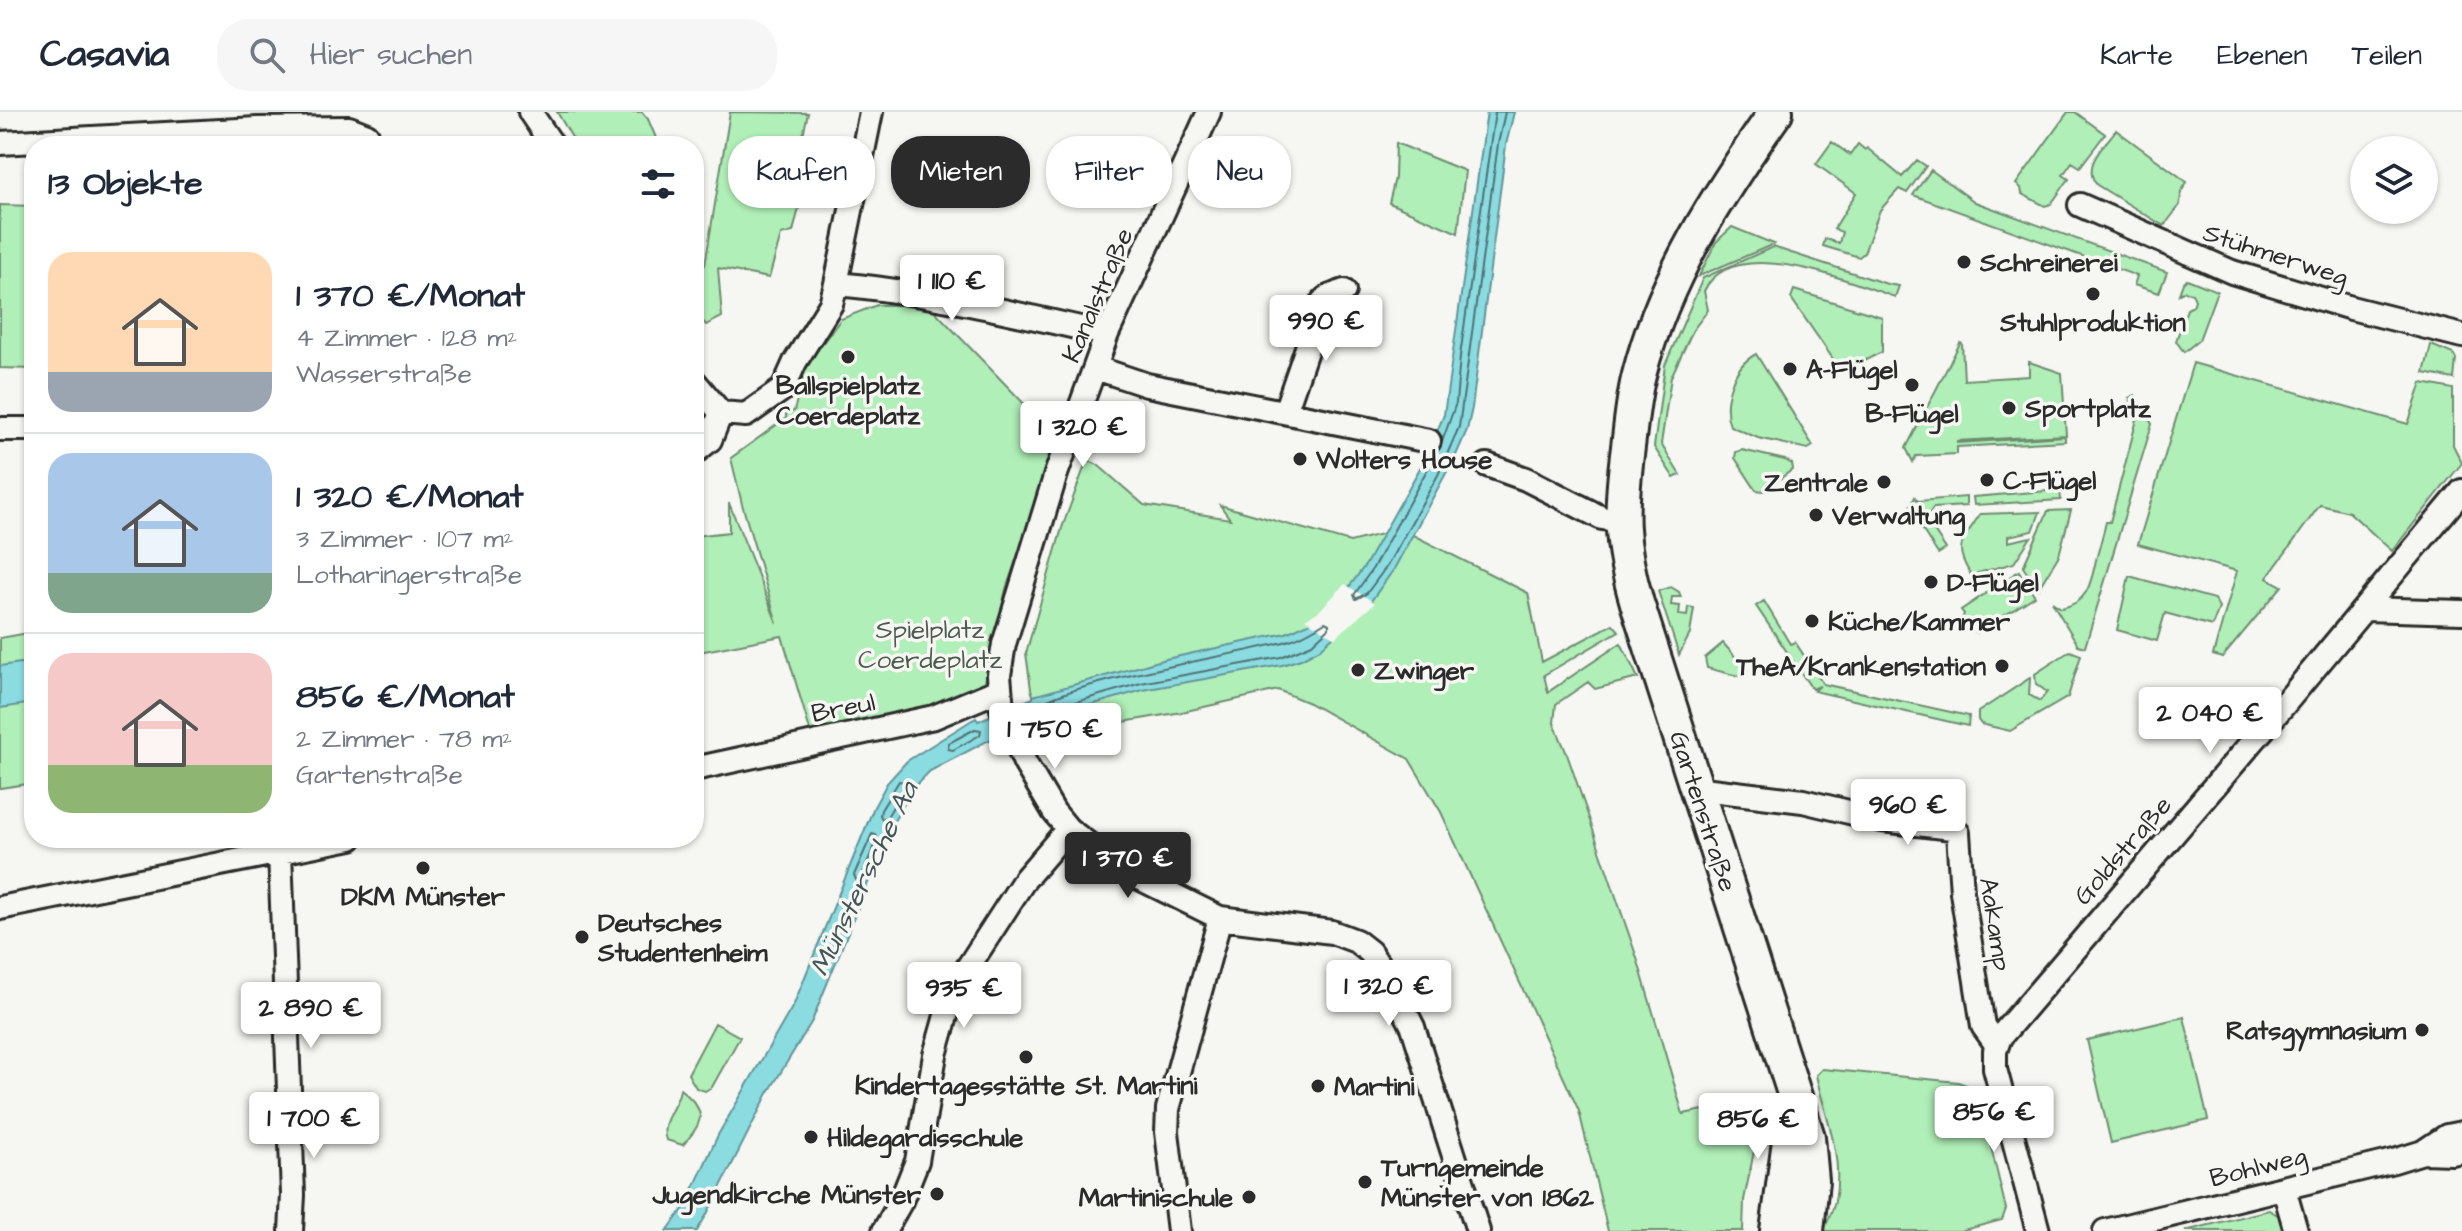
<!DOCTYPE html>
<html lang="de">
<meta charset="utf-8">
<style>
:root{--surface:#fff;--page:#f6f6f7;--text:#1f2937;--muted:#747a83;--line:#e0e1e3;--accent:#2b2b2b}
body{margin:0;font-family:"Architects Daughter",sans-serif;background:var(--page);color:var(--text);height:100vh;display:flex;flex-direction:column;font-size:30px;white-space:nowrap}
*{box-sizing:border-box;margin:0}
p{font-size:26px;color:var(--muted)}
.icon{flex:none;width:44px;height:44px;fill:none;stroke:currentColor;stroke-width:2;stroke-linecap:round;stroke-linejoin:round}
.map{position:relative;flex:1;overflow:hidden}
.sheet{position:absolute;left:24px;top:24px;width:680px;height:712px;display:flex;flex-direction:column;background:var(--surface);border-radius:32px;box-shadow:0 2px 6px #0004}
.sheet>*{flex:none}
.top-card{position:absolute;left:728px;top:24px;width:760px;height:72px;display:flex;gap:16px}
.buttons{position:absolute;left:2350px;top:24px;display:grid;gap:16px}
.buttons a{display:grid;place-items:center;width:88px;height:88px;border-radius:50%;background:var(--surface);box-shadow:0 2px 6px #0004;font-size:40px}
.price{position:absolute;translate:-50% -68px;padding:0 18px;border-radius:8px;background:#fff;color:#222;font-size:26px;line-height:52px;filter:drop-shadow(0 2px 4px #0008)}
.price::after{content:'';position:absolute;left:50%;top:48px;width:24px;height:18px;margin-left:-12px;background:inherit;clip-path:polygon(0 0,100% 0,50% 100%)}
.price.current{background:var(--accent);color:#fff}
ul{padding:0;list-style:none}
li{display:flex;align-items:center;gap:24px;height:200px;padding:0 24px}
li+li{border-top:2px solid var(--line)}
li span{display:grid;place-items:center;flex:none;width:224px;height:160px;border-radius:24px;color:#555}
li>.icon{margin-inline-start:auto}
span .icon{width:96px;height:96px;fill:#fffc;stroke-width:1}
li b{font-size:34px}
h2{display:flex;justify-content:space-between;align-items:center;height:96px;padding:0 24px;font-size:34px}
.pill{padding:0 28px;border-radius:32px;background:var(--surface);box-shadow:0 2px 6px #0004;font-size:28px;line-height:72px}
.pill.current{background:var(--accent);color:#fff}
header{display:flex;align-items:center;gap:48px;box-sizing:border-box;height:112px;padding:0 40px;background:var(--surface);border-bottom:2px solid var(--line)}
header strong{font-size:38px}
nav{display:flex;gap:44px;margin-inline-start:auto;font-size:28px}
.search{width:560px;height:72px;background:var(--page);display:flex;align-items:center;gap:20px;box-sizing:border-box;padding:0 28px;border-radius:32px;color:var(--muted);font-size:30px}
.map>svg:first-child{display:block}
.green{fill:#b0efb7;stroke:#6e8d71;stroke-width:2}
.water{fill:#8adce1;stroke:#649598;stroke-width:2}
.pier{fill:#f6f6f2}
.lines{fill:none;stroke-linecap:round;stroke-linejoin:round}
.shore{stroke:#517274;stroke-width:2}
.street-casing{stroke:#2b2b2b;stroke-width:28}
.secondary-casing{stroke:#2b2b2b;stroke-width:38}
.street{stroke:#f6f6f2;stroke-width:22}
.secondary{stroke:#f6f6f2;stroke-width:32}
.poi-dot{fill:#2b2b2b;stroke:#f6f6f2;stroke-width:3}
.labels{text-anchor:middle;stroke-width:7;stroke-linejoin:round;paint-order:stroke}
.street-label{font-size:26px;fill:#2b2b2b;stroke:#f6f6f2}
.poi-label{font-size:26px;font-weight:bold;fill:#2b2b2b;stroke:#f6f6f2;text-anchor:start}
.park-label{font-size:26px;fill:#4c5c4e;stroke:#f6f6f2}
.water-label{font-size:28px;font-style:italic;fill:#435758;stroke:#f6f6f2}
</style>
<header>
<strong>Casavia</strong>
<div class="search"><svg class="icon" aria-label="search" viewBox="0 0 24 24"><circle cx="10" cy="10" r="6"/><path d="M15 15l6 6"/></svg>Hier suchen</div>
<nav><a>Karte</a><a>Ebenen</a><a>Teilen</a></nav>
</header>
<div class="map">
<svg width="2462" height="1119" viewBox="0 0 2462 1119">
<rect width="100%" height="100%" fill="#f6f6f2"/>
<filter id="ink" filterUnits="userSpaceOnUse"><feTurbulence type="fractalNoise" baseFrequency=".0125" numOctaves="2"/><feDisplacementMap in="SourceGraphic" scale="16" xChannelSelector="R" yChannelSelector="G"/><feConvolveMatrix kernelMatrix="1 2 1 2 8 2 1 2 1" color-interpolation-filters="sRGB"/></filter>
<g filter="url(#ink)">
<path class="green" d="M557,0H642L648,7L656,26L636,34H577Z
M730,0L808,1L790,81L802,84L793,120L781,123L769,166L718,156L722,205L706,213L694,198V164L705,153Z
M2068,0H2075L2105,22L2080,55L2072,50L2063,63L2069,67L2051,92L2045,94L2022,82L2021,76L2016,72Z
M2116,18L2187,70L2181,80L2180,93L2164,114L2097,73C2081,54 2104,34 2116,18Z
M1832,30L1850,43L1858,32L1865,38L1867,36L1902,65L1917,48L1926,54L1907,81L1899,77L1880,98L1864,141L1859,145L1823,134L1825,127L1839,131L1842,120L1834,117L1856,81L1816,52Z
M1396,31L1465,59L1458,121L1389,91L1395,66Z
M1931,58L1975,90L2167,160L2159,181L2134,173L2137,164L1913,83Z
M0,93L34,94V257L0,256Z
M1732,115L1774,132L1699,164L1716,130Z
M1773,135L1887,172L1899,174L1895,185C1851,170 1732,120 1704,179L1708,198L1693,218L1671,265L1661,332L1680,363L1674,366L1654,335L1665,253L1703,166Z
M2187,167L2217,179L2199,228L2184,240L2176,229L2187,197L2193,194L2195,188L2192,181L2185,179L2179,182L2183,171Z
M1794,178L1882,205V240L1842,260L1791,186Z
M877,193H929L1058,327L1006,477L982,583L812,625L782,524L694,541V424L729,420V391L777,511L742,392L731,346L786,306V302L794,299L806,253L841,207Z
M1960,231L1962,232L1964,268L2029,264V250L2062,261L2066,323L1957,329V331L2065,324V329L1957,335V342L1916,344L1913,350L1906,336Z
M2431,233L2453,242L2456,247L2454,267L2424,261Z
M1756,242L1813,334L1808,337L1758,326L1730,314C1721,290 1733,254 1756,242Z
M2193,251L2408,312L2422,271L2453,277V333L2462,351L2392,439L2349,400L2320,393L2267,466L2282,474L2222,546L2213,543L2237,459L2138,432Z
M2135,283L2152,312L2085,535L2078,533L2052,490L2061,496C2088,491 2091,471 2096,448C2099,436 2103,423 2106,410H2110L2137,307L2138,300L2129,286Z
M1742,338L1785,348L1792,352L1793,357L1764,379L1756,378L1735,346L1736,340Z
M1087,348L1098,353L1144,393L1230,407L1220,393L1350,430L1401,417L1528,481L1542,550L1613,512L1619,519L1544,563L1548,580L1621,531L1638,566L1595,577L1588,570L1556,592L1554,611L1567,642L1637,846L1683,1002L1765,986L1744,1088L1743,1119H1608L1579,999L1441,700L1409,647L1309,591L1278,578L1182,600L1046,623L1031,577L1026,541L1062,416Z
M2060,378L2061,388L1974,393L1973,385Z
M1915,385L1918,389L1966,385V394L1933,396L1926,407L1946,437L1938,442L1912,402L1906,403Z
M2071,398L2059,443L2038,477L2023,455L2048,399Z
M2040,400L2033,419L2008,424V430L2031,425L2014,451L1971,463C1952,433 1963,430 1980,402Z
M2019,459L2035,484L1977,521L1961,509L1964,502L1961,498Z
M2129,464L2214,487L2219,496L2212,514L2165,501L2157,529L2117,518Z
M1671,475L1679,480L1681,485H1672L1671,493L1680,494L1679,503L1687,504L1688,495L1694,496L1690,522L1679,543L1658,479Z
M1764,489L1790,532L1795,530L1823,572L1969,604L1968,614L1814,579L1820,574L1812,577L1756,494Z
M34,520V671L0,676V526Z
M1723,531L1747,558L1738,564L1707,556L1705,546Z
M2070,539L2081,543L2068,585L2010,619L1981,612L1978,608V600L2030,566L2029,583L2040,589L2047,580L2036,572L2035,562Z
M2184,905L2208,1008L2111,1031L2087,928Z
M715,911L740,925L712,975L705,979L696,976L688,962Z
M1822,957L1958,970L1986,980L2000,1012L1990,1031L2006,1097L2002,1108L1960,1119H1824C1827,1109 1833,1099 1835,1089C1844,1044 1825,1005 1816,963Z
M680,977C707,999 705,1008 683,1033L666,1028C659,1009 678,995 680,977Z
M2269,1098L2283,1106L2290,1119H2185Z"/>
<path class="water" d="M1487,0H1514L1506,33L1472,296L1467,318L1457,341L1394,457L1371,489L1320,537L1301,547L1282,553L1143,578L1039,608L987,629L930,659L914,675L891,714L812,909L767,983L707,1102L697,1119H667L686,1093L718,1023L794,892L874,695L887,671L907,649L972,608L976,606L978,609L1033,586V584L1166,547L1286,521L1311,510L1349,475L1366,452L1425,347L1444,303Z
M34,549V591L0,596V554Z"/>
<path class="pier" d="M1345,472L1375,491L1335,526L1305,507L1319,499Z"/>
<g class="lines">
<path class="shore" d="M1442,330L1456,291L1460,244L1495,0
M1438,338L1373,456L1354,483L1356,487L1367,481L1387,454L1438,363L1459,315L1498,32L1505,0
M1325,510L1329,512V516L1312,532L1281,545L1141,571L1042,600L1036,597C1047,573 1250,541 1287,529C1301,525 1313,518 1325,510Z
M975,617L981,618L980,623L953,638L948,637L949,631Z
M899,669L904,670L905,674L887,705L882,707L880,703L881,698Z
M872,722L876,723L877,727L861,766L856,768L854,763Z"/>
<defs>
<path id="street" d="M530,0L553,34
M1209,0L1107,222L1056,362L1004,532L999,563L1002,597L1025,651L1054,700L1068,717L1125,759L1220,806L1332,820L1356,829L1370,840L1391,872L1413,915L1478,1119
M0,31L257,17L349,16L367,23
M2080,93L2232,160L2351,196L2462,224
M836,172L871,0
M1096,256L1147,273L1429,329
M694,269L721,301
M1285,300L1323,189L1328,185L1344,179
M721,301L746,303L783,277L795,250L831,192L836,172C928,180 1017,202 1107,222
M0,317H34
M694,341L710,328L721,301
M1487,353L1526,367L1602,406L1621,409
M2364,497L2462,500
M694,657L934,605L999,578
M1699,682L1711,678L1803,689L1882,708L1952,716L1958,721L1962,780L1983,914L1996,932
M280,740L293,1083L291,1119
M0,796L351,726
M2423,1040L2452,1041L2462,1039
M2284,1077L2296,1119
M884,1119L901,1089L917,1049L935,943L951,886L968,855L1025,767L1068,717
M1179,1119L1167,1020L1168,997L1220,806
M2038,1119L1995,957V939L2000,925L2283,594L2462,379
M2105,1119L2394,1049L2423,1040L2447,1024L2462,1021"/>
<path id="secondary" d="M1776,0C1719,81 1664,165 1639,263C1633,286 1631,311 1628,335C1620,397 1619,430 1637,491L1808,1025L1812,1069L1807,1119
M1777,1119L1793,998"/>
</defs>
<use href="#street" class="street-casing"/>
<use href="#secondary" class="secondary-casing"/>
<use href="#street" class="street"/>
<use href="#secondary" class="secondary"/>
</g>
</g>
<g class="poi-dot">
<circle cx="1964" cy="150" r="8"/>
<circle cx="2093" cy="182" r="8"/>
<circle cx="848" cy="245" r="8"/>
<circle cx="1790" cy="257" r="8"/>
<circle cx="1912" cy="273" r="8"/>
<circle cx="2009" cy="296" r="8"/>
<circle cx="1300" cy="347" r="8"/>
<circle cx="1987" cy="368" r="8"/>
<circle cx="1884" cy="370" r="8"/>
<circle cx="1816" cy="403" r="8"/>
<circle cx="1931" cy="470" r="8"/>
<circle cx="1812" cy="509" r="8"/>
<circle cx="2002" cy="554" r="8"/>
<circle cx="1358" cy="558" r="8"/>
<circle cx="423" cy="756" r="8"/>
<circle cx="582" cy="825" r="8"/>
<circle cx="2422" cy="918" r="8"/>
<circle cx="1026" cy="945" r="8"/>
<circle cx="1318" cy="974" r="8"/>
<circle cx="811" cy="1025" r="8"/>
<circle cx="1365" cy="1070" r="8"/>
<circle cx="937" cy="1082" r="8"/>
<circle cx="1249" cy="1085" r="8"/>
</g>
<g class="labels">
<g class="street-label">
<text transform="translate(2276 142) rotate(18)" y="9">Stühmerweg</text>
<text transform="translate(1097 183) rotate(-67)" y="9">Kanalstraße</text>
<text transform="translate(843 595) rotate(-11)" y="9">Breul</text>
<text transform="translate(1704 699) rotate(72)" y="9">Gartenstraße</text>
<text transform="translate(2122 738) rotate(-49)" y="9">Goldstraße</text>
<text transform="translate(1996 812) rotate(81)" y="9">Aakamp</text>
<text transform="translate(2258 1054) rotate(-14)" y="9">Bohlweg</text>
</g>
<g class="poi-label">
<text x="1980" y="159">Schreinerei</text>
<text x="2093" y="219" text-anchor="middle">Stuhlproduktion</text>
<text x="1806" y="266">A-Flügel</text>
<text x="848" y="282" text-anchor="middle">Ballspielplatz<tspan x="848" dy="30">Coerdeplatz</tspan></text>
<text x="2025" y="305">Sportplatz</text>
<text x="1912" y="310" text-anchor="middle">B-Flügel</text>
<text x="1316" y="356">Wolters House</text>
<text x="2003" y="377">C-Flügel</text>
<text x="1868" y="379" text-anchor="end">Zentrale</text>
<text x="1832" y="412">Verwaltung</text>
<text x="1947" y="479">D-Flügel</text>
<text x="1828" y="518">Küche/Kammer</text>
<text x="1986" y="563" text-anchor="end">TheA/Krankenstation</text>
<text x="1374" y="567">Zwinger</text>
<text x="423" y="793" text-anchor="middle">DKM Münster</text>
<text x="598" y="819">Deutsches<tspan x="598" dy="30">Studentenheim</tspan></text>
<text x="2406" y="927" text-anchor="end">Ratsgymnasium</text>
<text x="1026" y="982" text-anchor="middle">Kindertagesstätte St. Martini</text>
<text x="1334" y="983">Martini</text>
<text x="827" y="1034">Hildegardisschule</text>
<text x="1381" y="1064">Turngemeinde<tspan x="1381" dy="30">Münster von 1862</tspan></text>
<text x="921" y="1091" text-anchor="end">Jugendkirche Münster</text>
<text x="1233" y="1094" text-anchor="end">Martinischule</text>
</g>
<g class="park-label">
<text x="930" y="526">Spielplatz<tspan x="930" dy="30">Coerdeplatz</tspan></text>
</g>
<g class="water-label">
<text transform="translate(863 766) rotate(-64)" y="10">Münstersche Aa</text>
</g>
</g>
</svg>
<div class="buttons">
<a><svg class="icon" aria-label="layers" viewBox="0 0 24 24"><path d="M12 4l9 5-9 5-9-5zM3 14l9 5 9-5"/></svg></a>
</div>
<b class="price" style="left:952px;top:211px">1 110 €</b>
<b class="price" style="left:1326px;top:251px">990 €</b>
<b class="price" style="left:1083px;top:357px">1 320 €</b>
<b class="price" style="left:2210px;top:643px">2 040 €</b>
<b class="price" style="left:1055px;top:659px">1 750 €</b>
<b class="price" style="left:1908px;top:735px">960 €</b>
<b class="price current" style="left:1128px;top:788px">1 370 €</b>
<b class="price" style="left:1389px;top:916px">1 320 €</b>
<b class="price" style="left:964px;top:918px">935 €</b>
<b class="price" style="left:311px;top:938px">2 890 €</b>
<b class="price" style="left:1994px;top:1042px">856 €</b>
<b class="price" style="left:314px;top:1048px">1 700 €</b>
<b class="price" style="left:1758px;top:1049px">856 €</b>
<div class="top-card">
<a class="pill">Kaufen</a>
<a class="pill current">Mieten</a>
<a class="pill">Filter</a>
<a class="pill">Neu</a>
</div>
<section class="sheet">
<h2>13 Objekte<svg class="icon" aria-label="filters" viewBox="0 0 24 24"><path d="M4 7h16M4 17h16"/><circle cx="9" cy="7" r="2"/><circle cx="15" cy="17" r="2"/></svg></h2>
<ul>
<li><span style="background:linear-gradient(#ffd9b3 75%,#9aa5b1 0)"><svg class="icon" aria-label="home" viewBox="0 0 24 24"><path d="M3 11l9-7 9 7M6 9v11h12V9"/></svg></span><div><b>1 370 €/Monat</b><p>4 Zimmer · 128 m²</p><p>Wasserstraße</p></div></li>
<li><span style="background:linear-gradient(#a9c7e8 75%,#7fa58c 0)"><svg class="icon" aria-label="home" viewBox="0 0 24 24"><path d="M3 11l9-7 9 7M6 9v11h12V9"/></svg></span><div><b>1 320 €/Monat</b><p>3 Zimmer · 107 m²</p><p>Lotharingerstraße</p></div></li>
<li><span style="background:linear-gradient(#f6c9c9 70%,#8fb573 0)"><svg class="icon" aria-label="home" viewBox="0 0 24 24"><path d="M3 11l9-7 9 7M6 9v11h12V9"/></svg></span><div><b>856 €/Monat</b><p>2 Zimmer · 78 m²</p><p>Gartenstraße</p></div></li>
</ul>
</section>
</div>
